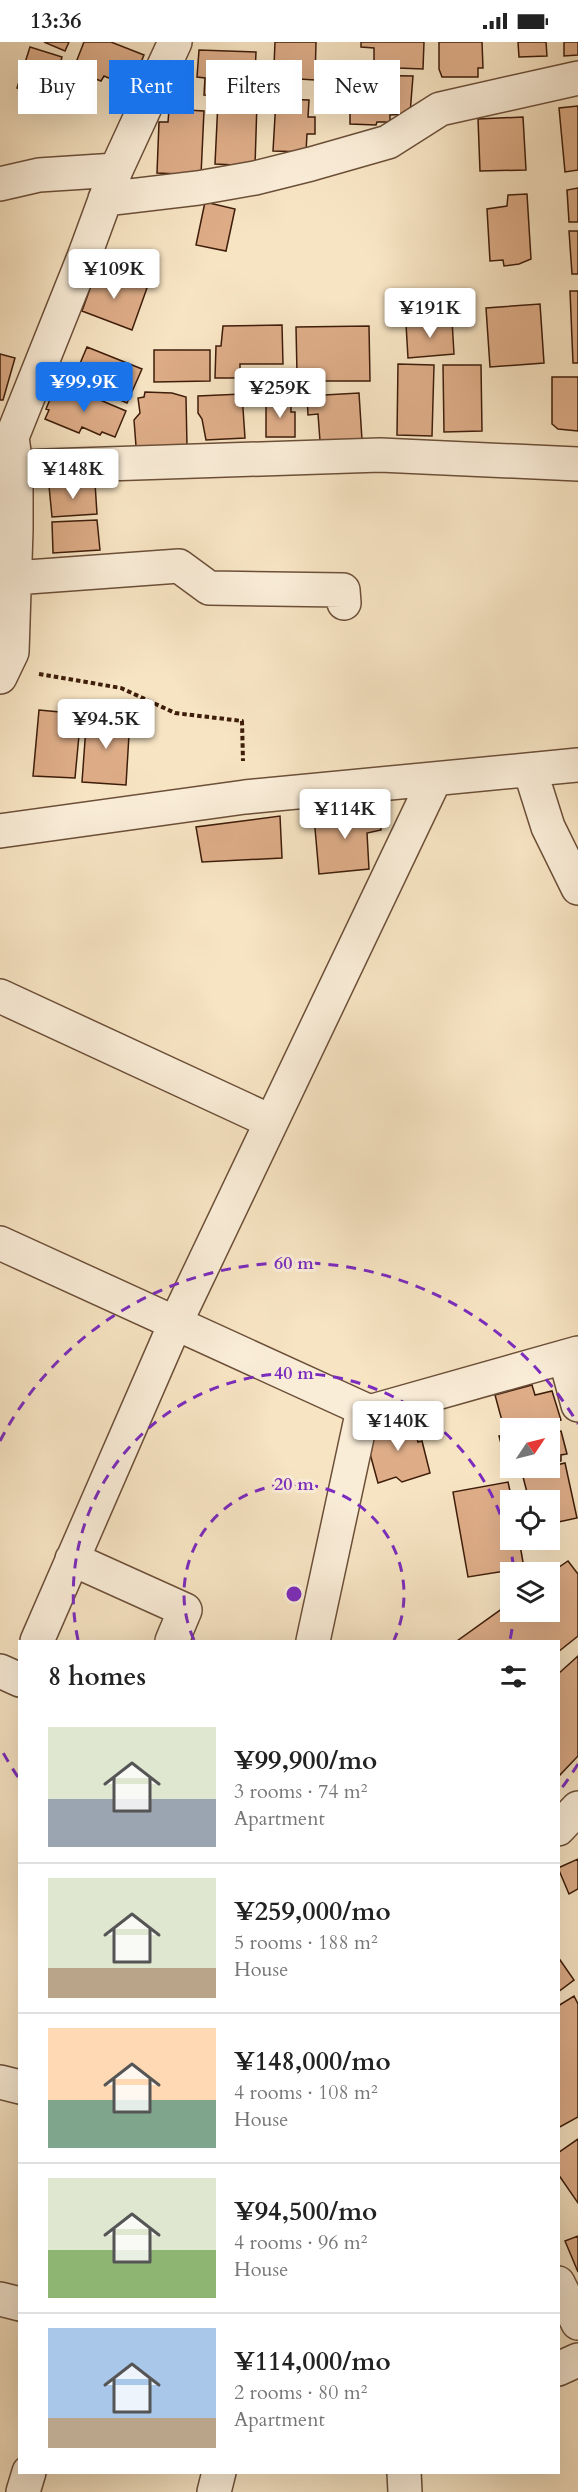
<!DOCTYPE html>
<meta charset="utf-8">
<style>
:root{--surface:#fff;--page:#f2f2f2;--text:#222;--muted:#767676;--line:#e0e0e0;--accent:#1a73e8}
body{margin:0;font-family:Cardo,serif;background:var(--page);color:var(--text);height:100vh;display:flex;flex-direction:column;font-size:22px;white-space:nowrap}
*{box-sizing:border-box;margin:0}
p{font-size:20px;color:var(--muted)}
.icon{flex:none;width:33px;height:33px;fill:none;stroke:currentColor;stroke-width:2;stroke-linecap:round;stroke-linejoin:round}
.map{position:relative;flex:1;overflow:hidden}
.sheet{position:absolute;left:18px;top:1598px;width:542px;height:834px;display:flex;flex-direction:column;background:var(--surface);border-radius:0px;box-shadow:0 6px 24px #0002}
.sheet>*{flex:none}
.top-card{position:absolute;left:18px;top:18px;width:543px;height:54px;display:flex;gap:12px}
.needle{width:39px;rotate:55deg}
.fabs{position:absolute;left:500px;top:1376px;display:grid;gap:12px}
.fabs a{display:grid;place-items:center;width:60px;height:60px;border-radius:0px;background:var(--surface);box-shadow:0 6px 24px #0002;font-size:30px}
.price{position:absolute;translate:-50% -51px;padding:0 14px;border-radius:6px;background:#fff;color:#222;font-size:20px;line-height:39px;filter:drop-shadow(0 2px 3px #0008)}
.price::after{content:'';position:absolute;left:50%;top:36px;width:18px;height:14px;margin-left:-9px;background:inherit;clip-path:polygon(0 0,100% 0,50% 100%)}
.price.current{background:var(--accent);color:#fff}
ul{padding:0;list-style:none}
li{display:flex;align-items:center;gap:18px;height:150px;padding:0 30px}
li+li{border-top:2px solid var(--line)}
li span{display:grid;place-items:center;flex:none;width:168px;height:120px;border-radius:0px;color:#555}
li>.icon{margin-inline-start:auto}
span .icon{width:72px;height:72px;fill:#fffc;stroke-width:1}
li b{font-size:26px}
h2{display:flex;justify-content:space-between;align-items:center;height:72px;padding:0 30px;font-size:26px}
.chip{padding:0 21px;border-radius:0px;background:var(--surface);box-shadow:0 6px 24px #0002;font-size:21px;line-height:54px}
.chip.current{background:var(--accent);color:#fff}
.status{display:flex;justify-content:space-between;align-items:center;height:42px;padding:0 30px;background:var(--surface);direction:ltr}
.status svg{height:16px;fill:currentColor}
.map>svg:first-child{display:block}
.building{fill:#dead88;stroke:#3e1d0a;stroke-width:1.5}
.lines{fill:none;stroke-linecap:round;stroke-linejoin:round}
.minor-casing{stroke:#6c4f38;stroke-width:36}
.path{stroke:#3e1d0a;stroke-width:4;stroke-dasharray:4.5 3;stroke-linecap:butt}
.minor{stroke:#faedd8;stroke-width:33}
.ring{fill:none;stroke:#7b2cbf;stroke-width:3;stroke-dasharray:10 8}
.centre{fill:#7b2cbf;stroke:#faedd8;stroke-width:3}
.ring-label{font-size:18px;text-anchor:middle;font-weight:bold;fill:#7b2cbf;stroke:#faedd8;stroke-width:6;stroke-linejoin:round;paint-order:stroke}
</style>
<div class="status"><b>13:36</b><svg viewBox="0 0 49 12"><path d="M0 12V9h3v3zM5 12V6h3v6zM10 12V3h3v9zM15 12V0h3v12zM26 1h20v11H26zM47 4h2v5h-2z"/></svg></div>
<div class="map">
<svg width="578" height="2450" viewBox="0 0 578 2450">
<rect width="100%" height="100%" fill="#f7e4c3"/>
<filter id="stains"><feTurbulence type="fractalNoise" baseFrequency=".00333" numOctaves="4"/><feColorMatrix values="0 0 0 0 .2 0 0 0 0 .09 0 0 0 0 .02 0 0 0 .5 -.17"/></filter>
<radialGradient id="worn" r=".72"><stop offset=".6" stop-color="#630" stop-opacity="0"/><stop offset="1" stop-color="#630" stop-opacity=".3"/></radialGradient>
<path class="building" d="M44,0H69L65,9Z
M84,0H111L144,13L131,45L104,34L101,39L73,28Z
M275,0H316L315,38L299,37L298,49H273Z
M361,0H424L423,27L398,26V23L374,24V6L361,5Z
M439,0H482L483,26H478V35H442L439,27Z
M518,0H546L547,14L519,15Z
M564,0H578V13L564,14Z
M30,5L62,15L50,56L17,46Z
M199,8L256,10L254,55L204,53L205,36L197,35Z
M350,33L413,34L410,72L390,73V80H377L376,83L350,82Z
M276,57L309,58L308,75H315V92H307L306,110L273,109Z
M218,59L257,60L255,124L215,122Z
M578,64V128L565,130L559,66Z
M169,67L204,69L201,133L157,131L159,80H168Z
M523,75L526,128L480,129L478,77Z
M578,146V180H569L567,148Z
M527,152L531,217L519,222L504,224L503,218L490,219L487,167L507,164L508,153Z
M205,160L235,167L226,209L196,203Z
M569,189H578V232H572Z
M97,227L147,246L132,288L82,269Z
M570,249H578V321H573Z
M540,262L544,321L490,325L486,266Z
M452,278L454,312L408,316L406,282Z
M282,283L283,322H240V336H215L216,304H221L223,284Z
M369,284L370,339H317V332H297L296,285Z
M87,305L142,327L127,361L73,338Z
M154,308H210V339L154,340Z
M0,312L15,316L3,358H0Z
M398,322L434,323L432,394L397,393Z
M443,323H481L482,389L444,390Z
M552,335H578V389L558,387L552,382Z
M56,343L85,356L86,352L126,369L115,395L102,390L100,393L82,385L79,391L45,377L49,368L46,367Z
M145,350L172,351L186,355L187,404H136L134,378L140,371L138,356L144,355Z
M359,351L362,398L320,399L318,372L308,373L307,354Z
M242,352L245,396L206,398L202,377L198,371V354Z
M266,358H291V370H295V395H266Z
M95,441L97,472L52,475L49,444Z
M97,478L100,508L53,511L52,480Z
M39,668L81,672L75,736L33,734Z
M87,671L130,676L126,743L82,740Z
M379,766L381,788L367,791L369,827L319,832L314,775Z
M280,774L282,816L202,820L196,785Z
M532,1343L535,1353L552,1349L561,1378L540,1384L539,1381L510,1386V1389L505,1390L495,1353Z
M410,1373L418,1400L422,1399L430,1431L402,1440L396,1435L378,1441L366,1397L369,1392L385,1388L383,1381Z
M561,1389L567,1412L561,1413V1419L549,1422V1391Z
M510,1391V1425H536L509,1432L499,1394Z
M565,1421L577,1476L549,1482V1458H529L522,1431Z
M508,1440L512,1458L510,1497H519L524,1526L468,1535L453,1450Z
M568,1519L578,1532V1594L558,1610V1599H457L510,1561V1569H549V1532Z
M578,1614V1714L558,1735V1632Z
M578,1817V1847L569,1852L558,1826Z
M558,1915L574,1938L558,1950Z
M574,1954L578,1962V2075L558,2086V1964Z
M578,2097V2161L558,2132V2111Z
M578,2194V2230L565,2199Z"/>
<g class="lines">
<defs>
<path id="minor" d="M0,142L39,133L116,128
M105,157L198,146L255,136L311,122L388,100L440,67L578,36
M16,425L380,413L578,422
M14,536L179,524L209,546L343,548L344,561
M0,635L12,610L16,488V425L12,395L84,215L116,128L175,0
M530,728L548,785L578,846
M0,789L245,755L578,723
M0,954L270,1079
M0,1201L370,1370
M565,1315L578,1363
M72,1517L185,1568L172,1599
M37,1599L175,1282L434,739
M313,1599L362,1372L578,1311
M0,1629L20,1638
M558,1787L578,1766
M0,2040L20,2045
M558,2241L578,2281
M0,2257L20,2262
M558,2327L578,2318
M404,2430L405,2450
M23,2450L29,2430
M214,2450L219,2430"/>
</defs>
<use href="#minor" class="minor-casing"/>
<path class="path" d="M39,632L121,646L175,671L242,679L243,719"/>
<use href="#minor" class="minor"/>
</g>
<g class="ring">
<path d="M194 1598A110 110 0 1 1 394 1598"/>
<path d="M514 1569A221 221 0 0 1 510 1598M78 1598A221 221 0 1 1 514 1529"/>
<path d="M578 1722A331 331 0 0 1 558 1751M18 1735A331 331 0 0 1 0 1705M0 1399A331 331 0 0 1 578 1382"/>
</g>
<circle cx="294" cy="1552" r="9" class="centre"/>
<g class="ring-label">
<text x="294" y="1227">60 m</text>
<text x="294" y="1337">40 m</text>
<text x="294" y="1448">20 m</text>
</g>
<rect width="100%" height="100%" filter="url(#stains)"/>
<rect width="100%" height="100%" fill="url(#worn)"/>
</svg>
<div class="fabs">
<a><svg class="needle" viewBox="-14 -14 28 28"><path d="M0-13l5 13h-10z" fill="#e53935"/><path d="M0 13l5-13h-10z" fill="#767676"/></svg></a>
<a><svg class="icon" aria-label="locate" viewBox="0 0 24 24"><circle cx="12" cy="12" r="6"/><path d="M12 2v4M12 18v4M2 12h4M18 12h4"/></svg></a>
<a><svg class="icon" aria-label="layers" viewBox="0 0 24 24"><path d="M12 4l9 5-9 5-9-5zM3 14l9 5 9-5"/></svg></a>
</div>
<b class="price" style="left:114px;top:258px">¥109K</b>
<b class="price" style="left:430px;top:297px">¥191K</b>
<b class="price current" style="left:84px;top:371px">¥99.9K</b>
<b class="price" style="left:280px;top:377px">¥259K</b>
<b class="price" style="left:73px;top:458px">¥148K</b>
<b class="price" style="left:106px;top:708px">¥94.5K</b>
<b class="price" style="left:345px;top:798px">¥114K</b>
<b class="price" style="left:398px;top:1410px">¥140K</b>
<div class="top-card">
<a class="chip">Buy</a>
<a class="chip current">Rent</a>
<a class="chip">Filters</a>
<a class="chip">New</a>
</div>
<section class="sheet">
<h2>8 homes<svg class="icon" aria-label="filters" viewBox="0 0 24 24"><path d="M4 7h16M4 17h16"/><circle cx="9" cy="7" r="2"/><circle cx="15" cy="17" r="2"/></svg></h2>
<ul>
<li><span style="background:linear-gradient(#dfe7d0 60%,#9aa5b1 0)"><svg class="icon" aria-label="home" viewBox="0 0 24 24"><path d="M3 11l9-7 9 7M6 9v11h12V9"/></svg></span><div><b>¥99,900/mo</b><p>3 rooms · 74 m²</p><p>Apartment</p></div></li>
<li><span style="background:linear-gradient(#dfe7d0 75%,#b9a48a 0)"><svg class="icon" aria-label="home" viewBox="0 0 24 24"><path d="M3 11l9-7 9 7M6 9v11h12V9"/></svg></span><div><b>¥259,000/mo</b><p>5 rooms · 188 m²</p><p>House</p></div></li>
<li><span style="background:linear-gradient(#ffd9b3 60%,#7fa58c 0)"><svg class="icon" aria-label="home" viewBox="0 0 24 24"><path d="M3 11l9-7 9 7M6 9v11h12V9"/></svg></span><div><b>¥148,000/mo</b><p>4 rooms · 108 m²</p><p>House</p></div></li>
<li><span style="background:linear-gradient(#dfe7d0 60%,#8fb573 0)"><svg class="icon" aria-label="home" viewBox="0 0 24 24"><path d="M3 11l9-7 9 7M6 9v11h12V9"/></svg></span><div><b>¥94,500/mo</b><p>4 rooms · 96 m²</p><p>House</p></div></li>
<li><span style="background:linear-gradient(#a9c7e8 75%,#b9a48a 0)"><svg class="icon" aria-label="home" viewBox="0 0 24 24"><path d="M3 11l9-7 9 7M6 9v11h12V9"/></svg></span><div><b>¥114,000/mo</b><p>2 rooms · 80 m²</p><p>Apartment</p></div></li>
</ul>
</section>
</div>
